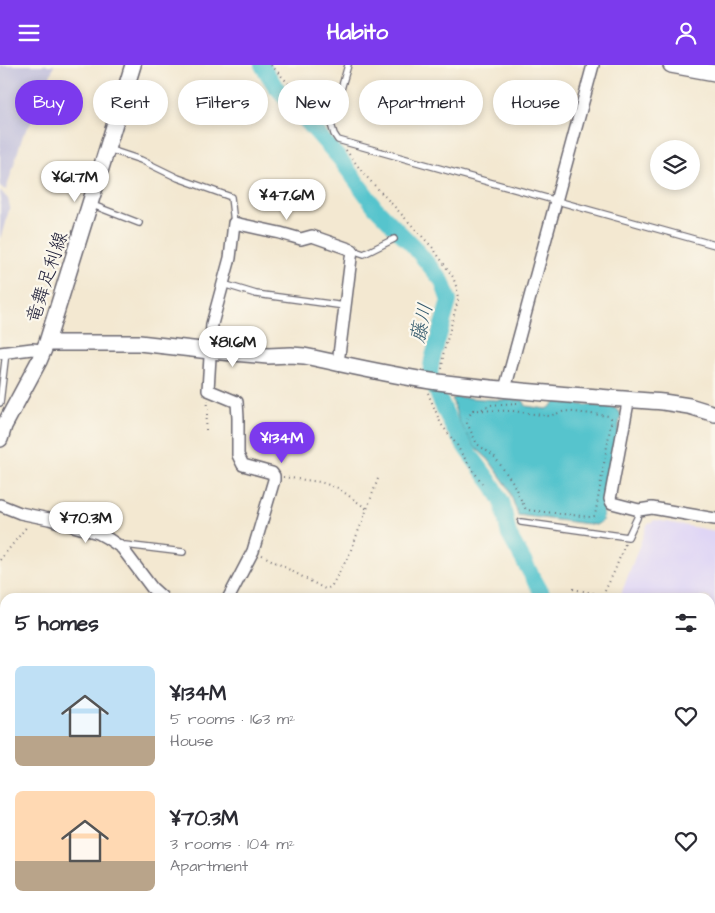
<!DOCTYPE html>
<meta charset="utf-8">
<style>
:root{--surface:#fff;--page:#f7f7f7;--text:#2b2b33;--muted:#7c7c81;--accent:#7c3aed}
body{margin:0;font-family:"Architects Daughter","Klee One",sans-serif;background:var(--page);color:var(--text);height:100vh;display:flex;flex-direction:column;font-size:19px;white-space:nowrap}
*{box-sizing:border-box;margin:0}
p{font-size:16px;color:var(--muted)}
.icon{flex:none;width:28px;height:28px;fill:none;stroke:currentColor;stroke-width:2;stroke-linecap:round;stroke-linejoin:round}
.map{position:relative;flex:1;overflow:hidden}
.sheet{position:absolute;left:0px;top:528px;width:715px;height:321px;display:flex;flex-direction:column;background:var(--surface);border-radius:15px 15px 0 0;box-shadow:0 2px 8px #0003}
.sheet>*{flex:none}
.banner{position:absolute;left:15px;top:15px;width:685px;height:45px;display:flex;gap:10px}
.buttons{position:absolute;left:650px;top:75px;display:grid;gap:10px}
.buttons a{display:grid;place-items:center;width:50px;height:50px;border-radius:50%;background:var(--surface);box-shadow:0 2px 8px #0003;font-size:25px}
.price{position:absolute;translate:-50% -42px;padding:0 11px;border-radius:18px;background:#fff;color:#222;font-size:16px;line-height:32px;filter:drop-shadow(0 1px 2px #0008)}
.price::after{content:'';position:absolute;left:50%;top:30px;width:15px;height:11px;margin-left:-8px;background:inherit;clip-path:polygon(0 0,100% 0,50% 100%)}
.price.current{background:var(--accent);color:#fff}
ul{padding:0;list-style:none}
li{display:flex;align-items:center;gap:15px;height:125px;padding:0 15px}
li span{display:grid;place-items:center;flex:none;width:140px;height:100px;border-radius:8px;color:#555}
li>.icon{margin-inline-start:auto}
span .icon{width:60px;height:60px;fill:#fffc;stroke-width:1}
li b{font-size:21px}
h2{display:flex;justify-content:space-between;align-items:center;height:60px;padding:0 15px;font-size:21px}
.tag{padding:0 18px;border-radius:22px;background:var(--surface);box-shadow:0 2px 8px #0003;font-size:18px;line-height:45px}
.tag.current{background:var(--accent);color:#fff}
header{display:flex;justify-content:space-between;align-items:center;height:65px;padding:0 15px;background:var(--accent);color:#fff;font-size:22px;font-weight:700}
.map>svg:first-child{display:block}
.built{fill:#dfd5f5}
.industrial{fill:#c3c1db}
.water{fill:#57c4cd;stroke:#3c7384}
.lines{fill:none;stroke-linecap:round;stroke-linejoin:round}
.stream{stroke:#57c4cd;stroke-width:2.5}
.river{stroke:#57c4cd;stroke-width:16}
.lane-casing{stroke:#6b6770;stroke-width:8}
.street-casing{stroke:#6b6770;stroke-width:14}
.secondary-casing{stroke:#6b6770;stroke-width:18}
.path{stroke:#6b6770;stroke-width:2;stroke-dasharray:1 4;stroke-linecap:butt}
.lane{stroke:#fff;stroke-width:5.5}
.street{stroke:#fff;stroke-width:11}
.secondary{stroke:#fff;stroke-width:15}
.labels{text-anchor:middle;stroke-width:4.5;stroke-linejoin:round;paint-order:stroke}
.street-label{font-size:19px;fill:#22223b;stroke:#fbf7ec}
.water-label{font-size:20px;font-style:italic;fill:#355b6e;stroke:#fbf7ec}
</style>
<header><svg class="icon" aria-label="menu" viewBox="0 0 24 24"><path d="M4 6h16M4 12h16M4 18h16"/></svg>Habito<svg class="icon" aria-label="person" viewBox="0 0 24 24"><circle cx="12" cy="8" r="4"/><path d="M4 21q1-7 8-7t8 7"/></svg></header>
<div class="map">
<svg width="715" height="848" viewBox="0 0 715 848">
<rect width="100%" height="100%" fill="#fbf7ec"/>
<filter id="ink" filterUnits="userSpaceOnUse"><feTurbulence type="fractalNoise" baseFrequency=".02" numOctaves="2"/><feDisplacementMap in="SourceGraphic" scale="10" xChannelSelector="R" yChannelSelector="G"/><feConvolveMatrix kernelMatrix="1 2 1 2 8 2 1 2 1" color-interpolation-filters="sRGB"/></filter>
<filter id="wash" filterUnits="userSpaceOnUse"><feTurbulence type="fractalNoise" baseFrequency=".0096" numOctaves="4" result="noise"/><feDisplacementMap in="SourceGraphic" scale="20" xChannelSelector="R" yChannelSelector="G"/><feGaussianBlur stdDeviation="1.12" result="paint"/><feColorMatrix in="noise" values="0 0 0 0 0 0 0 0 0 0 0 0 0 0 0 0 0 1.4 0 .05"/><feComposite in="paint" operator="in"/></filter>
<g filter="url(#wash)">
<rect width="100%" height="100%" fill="#f3e8d1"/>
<path class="built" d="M655,455L715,466V829H710V532H620L647,460Z"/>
<path class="industrial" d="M0,0H54L38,48L23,70L6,125L0,122Z
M0,125L8,134L10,142L0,174Z"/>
<path class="water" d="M456,332L496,335H523L526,341L546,344L549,343L556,337L615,343L621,349L602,456L596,460L518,450L508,422L489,395L474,381L459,357L452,334Z"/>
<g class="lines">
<path class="stream" d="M439,333L445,334
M458,370L469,367"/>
<path class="river" d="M262,0L275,21L340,94L375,142L414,182L442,216L449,236L432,295L430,309L439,333L452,361L467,385L494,422L502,437L509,470L544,532
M629,844L630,848"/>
</g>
</g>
<g filter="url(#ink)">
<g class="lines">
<defs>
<path id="lane" d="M348,0L331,59L334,69L338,75L715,180
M108,84L141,95L178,113L231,132L234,158
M90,139L139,158
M352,185L364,189L394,174
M223,219L256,229L345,241
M0,338L6,287
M521,457L628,472L637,453L639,445
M120,482L125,480L183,487"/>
<path id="street" d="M0,288L32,284L43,285
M505,324L593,0
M627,334V343L610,434L612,438L639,445L652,443L715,454
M0,440L20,448L49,454L98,468L107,473L122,483L152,523L162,532
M229,532L253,486L274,415V411L272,408L243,400L238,390V353L237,337L208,325L212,259L230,193L234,158L280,168L301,174L312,171L352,185L338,298
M578,844L582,848
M148,848L151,844
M487,848V844"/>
<path id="secondary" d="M671,0L715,8
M47,277L53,278H139L210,286L268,291L291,290L304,291C348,300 393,311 438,317C513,327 588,331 663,337L689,341L715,349
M0,374L4,361L39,296L47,277L133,0"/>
</defs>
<use href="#lane" class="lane-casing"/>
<use href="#street" class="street-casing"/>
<use href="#secondary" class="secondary-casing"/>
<path class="path" d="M271,0L324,56
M346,85L363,108L433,183L453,212L457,224L458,235L443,290L442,305
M428,328L441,359L457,380L461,388L482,418
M482,344L490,340L517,338
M473,345L513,346L549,351L565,346L609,351L611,353V358L595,451L590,452L527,445L525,443L512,416L494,391L477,379L467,358V354Z
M206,365L208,335
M283,412L320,417L338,423L367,444
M262,490L325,524L331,522L349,490L367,444L379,411
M0,495L28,460
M573,524L603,530L615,505L625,479
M0,690L5,695
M35,844L36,848
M170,844L182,848"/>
<use href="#lane" class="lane"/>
<use href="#street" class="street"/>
<use href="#secondary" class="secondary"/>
</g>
</g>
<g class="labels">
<g class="street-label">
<text transform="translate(46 212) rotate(-72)" y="7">竜舞足利線</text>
</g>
<g class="water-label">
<text transform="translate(421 258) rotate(-77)" y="7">藤川</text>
</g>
</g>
</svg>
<div class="buttons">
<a><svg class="icon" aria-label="layers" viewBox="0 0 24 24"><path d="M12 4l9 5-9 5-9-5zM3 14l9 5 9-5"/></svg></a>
</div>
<b class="price" style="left:75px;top:138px">¥61.7M</b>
<b class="price" style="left:287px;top:156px">¥47.6M</b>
<b class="price" style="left:233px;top:303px">¥81.6M</b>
<b class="price current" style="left:282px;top:399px">¥134M</b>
<b class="price" style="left:86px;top:479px">¥70.3M</b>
<div class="banner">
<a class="tag current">Buy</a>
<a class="tag">Rent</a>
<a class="tag">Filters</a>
<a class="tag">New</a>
<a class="tag">Apartment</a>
<a class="tag">House</a>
</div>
<section class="sheet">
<h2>5 homes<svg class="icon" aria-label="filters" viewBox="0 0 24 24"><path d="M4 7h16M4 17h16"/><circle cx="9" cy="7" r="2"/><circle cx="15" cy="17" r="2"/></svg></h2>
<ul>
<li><span style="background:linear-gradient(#bfe0f5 70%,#b9a48a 0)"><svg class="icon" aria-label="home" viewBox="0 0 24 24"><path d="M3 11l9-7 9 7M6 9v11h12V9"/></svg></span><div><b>¥134M</b><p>5 rooms · 163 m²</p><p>House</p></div><svg class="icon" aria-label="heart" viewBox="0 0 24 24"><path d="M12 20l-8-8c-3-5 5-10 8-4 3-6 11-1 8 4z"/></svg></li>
<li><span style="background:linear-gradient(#ffd9b3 70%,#b9a48a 0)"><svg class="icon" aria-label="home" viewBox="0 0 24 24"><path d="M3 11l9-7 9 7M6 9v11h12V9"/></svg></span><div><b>¥70.3M</b><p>3 rooms · 104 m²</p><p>Apartment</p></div><svg class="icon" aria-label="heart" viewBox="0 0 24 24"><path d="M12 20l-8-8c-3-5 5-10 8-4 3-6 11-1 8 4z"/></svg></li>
</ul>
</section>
</div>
